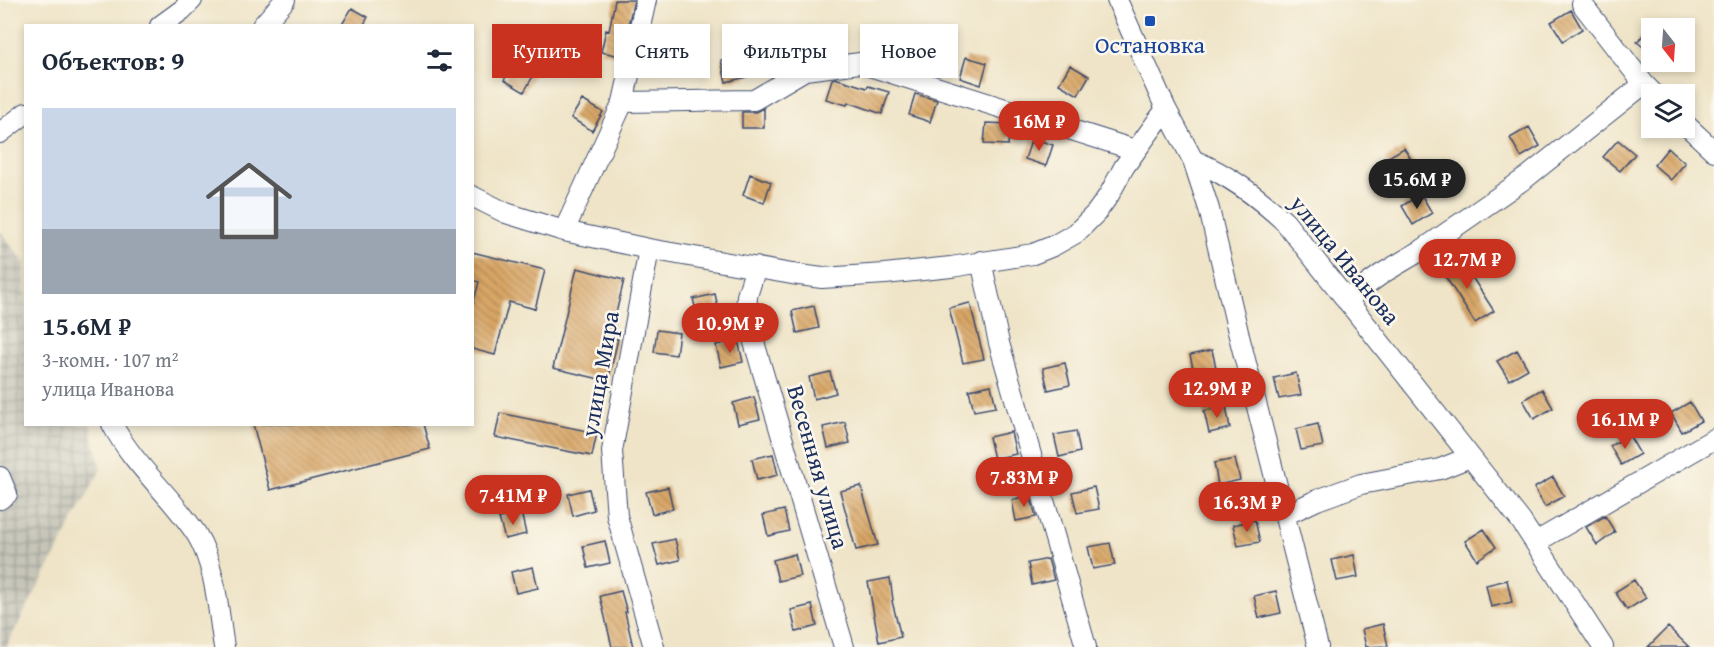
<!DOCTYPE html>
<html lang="ru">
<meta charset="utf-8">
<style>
:root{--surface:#fff;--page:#f6f6f7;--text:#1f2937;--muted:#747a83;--accent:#c8321e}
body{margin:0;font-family:"Gentium Book Plus",serif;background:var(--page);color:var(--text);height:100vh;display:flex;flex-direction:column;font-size:22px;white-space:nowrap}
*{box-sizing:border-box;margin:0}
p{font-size:20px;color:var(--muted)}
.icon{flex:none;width:33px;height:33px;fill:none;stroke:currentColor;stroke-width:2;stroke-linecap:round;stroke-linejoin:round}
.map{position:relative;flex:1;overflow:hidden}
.details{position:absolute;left:24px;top:24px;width:450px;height:402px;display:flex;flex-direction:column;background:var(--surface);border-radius:0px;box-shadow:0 3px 9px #0003}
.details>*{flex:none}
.guide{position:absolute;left:492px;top:24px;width:570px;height:54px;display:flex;gap:12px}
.needle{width:39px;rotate:163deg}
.buttons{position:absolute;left:1641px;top:18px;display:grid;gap:12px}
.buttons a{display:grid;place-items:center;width:54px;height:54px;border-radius:0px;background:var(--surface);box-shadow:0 3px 9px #0003;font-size:30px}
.price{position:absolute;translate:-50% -51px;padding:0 14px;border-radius:21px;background:var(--accent);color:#fff;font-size:20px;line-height:39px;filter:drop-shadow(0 2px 3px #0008)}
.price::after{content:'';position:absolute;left:50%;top:36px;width:18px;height:14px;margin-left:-9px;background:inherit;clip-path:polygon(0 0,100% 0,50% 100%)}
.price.current{background:#222;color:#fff}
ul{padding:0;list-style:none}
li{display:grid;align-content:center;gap:12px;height:318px;padding:0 18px}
li span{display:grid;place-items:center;height:186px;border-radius:0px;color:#555}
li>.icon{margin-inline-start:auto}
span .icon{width:108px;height:108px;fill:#fffc;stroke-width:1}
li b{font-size:26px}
h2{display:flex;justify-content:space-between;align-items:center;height:72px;padding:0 18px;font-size:26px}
.chip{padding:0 21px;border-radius:0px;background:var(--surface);box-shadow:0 3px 9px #0003;font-size:21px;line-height:54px}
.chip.current{background:var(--accent);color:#fff}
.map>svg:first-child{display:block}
.industrial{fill:url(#industrial-grid)}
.building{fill:url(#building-back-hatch)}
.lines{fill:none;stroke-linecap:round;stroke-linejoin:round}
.minor-casing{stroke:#3b4a6e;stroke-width:22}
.minor{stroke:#fff;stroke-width:20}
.transit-dot{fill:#1a4fb4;stroke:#fbf7ec;stroke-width:2}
.labels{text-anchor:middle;stroke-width:5;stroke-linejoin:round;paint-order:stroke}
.transit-label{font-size:24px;fill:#164399;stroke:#fbf7ec}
.street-label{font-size:24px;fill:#1b2f5e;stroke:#fbf7ec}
</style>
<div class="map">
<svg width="1714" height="647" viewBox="0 0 1714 647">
<defs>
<pattern id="industrial-grid" width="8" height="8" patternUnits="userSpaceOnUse" patternTransform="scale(1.5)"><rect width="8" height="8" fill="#c6c5b8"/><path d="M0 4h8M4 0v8" fill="none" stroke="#a0a099"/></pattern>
<pattern id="building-back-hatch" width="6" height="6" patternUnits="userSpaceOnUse" patternTransform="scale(1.5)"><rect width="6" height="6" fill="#d9a665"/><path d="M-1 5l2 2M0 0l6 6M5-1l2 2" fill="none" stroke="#af8856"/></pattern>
</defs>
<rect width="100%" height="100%" fill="#fbf7ec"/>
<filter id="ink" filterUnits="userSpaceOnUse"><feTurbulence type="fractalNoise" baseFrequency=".0167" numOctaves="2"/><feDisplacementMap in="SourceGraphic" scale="12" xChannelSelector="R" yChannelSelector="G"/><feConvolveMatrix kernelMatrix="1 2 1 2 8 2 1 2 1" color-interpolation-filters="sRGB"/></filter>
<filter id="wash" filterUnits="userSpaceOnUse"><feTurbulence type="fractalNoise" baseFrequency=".008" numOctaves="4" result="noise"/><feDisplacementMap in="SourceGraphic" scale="24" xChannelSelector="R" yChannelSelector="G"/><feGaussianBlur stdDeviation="1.35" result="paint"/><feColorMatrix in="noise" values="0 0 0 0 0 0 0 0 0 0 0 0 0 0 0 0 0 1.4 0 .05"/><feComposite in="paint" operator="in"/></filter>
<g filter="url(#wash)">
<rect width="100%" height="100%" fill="#efe4c7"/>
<path class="industrial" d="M0,231L25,263L26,424L90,425L101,469L6,647H0Z"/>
<g id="blocks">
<path class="building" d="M615,0H634L621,56L601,52L606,30L609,31Z
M352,8L368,17L363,26H341Z
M1571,10L1582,29L1563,41L1551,22Z
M1652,25V54L1637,42Z
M833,27L838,49L816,53L812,32Z
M665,39L688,43L683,67L660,63Z
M915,43L936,49L929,70L908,64Z
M743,56L747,77L726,82L721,60Z
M966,57L987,63L981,85L960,78Z
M517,59L536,71L524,92L504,80Z
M1070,65L1089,76L1078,95L1059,84Z
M835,78L867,88L868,86L889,92L882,114L848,102L847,105L826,99L832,79Z
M915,94L937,100L930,122L909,115Z
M582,100L603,112L592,131L571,118Z
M764,108V128H742V112H755Z
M986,123L1010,124L1008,145L984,144Z
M1529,127L1540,146L1521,157L1510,138Z
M1032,138L1053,145L1046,166L1025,159Z
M1618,140L1635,154L1620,171L1603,157Z
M1404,148L1416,167L1396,178L1385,159Z
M1668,148L1685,163L1671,180L1654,165Z
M750,174L771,182L764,203L743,195Z
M1421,194L1432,213L1413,225L1402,206Z
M472,252L545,270L535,309L509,302L495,355L472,349V308L479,282L472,280Z
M1459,257L1494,311L1475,323L1440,268Z
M577,268L624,280L610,338L618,339L608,381L553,368Z
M715,294L720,316L699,321L693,299Z
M970,303L984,359L963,363L949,308Z
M814,306L819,328L797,333L792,311Z
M657,330L679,333L676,355L654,352Z
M738,340L743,362L721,367L716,345Z
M1212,350L1217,372L1195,377L1190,355Z
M1517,350L1528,369L1509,380L1497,361Z
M1065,363L1070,385L1048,390L1043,368Z
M830,372L836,393L814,399L809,377Z
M1296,373L1301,395L1279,399L1274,378Z
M991,385L996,407L974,411L969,390Z
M1542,389L1553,408L1534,419L1523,400Z
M754,397L760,419L738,424L733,403Z
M1690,402L1701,421L1682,432L1671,413Z
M1226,406L1230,428L1209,433L1204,411Z
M500,413L597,433L592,456L495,437Z
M845,422L850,443L828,448L823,427Z
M253,424H423L430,449L270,490Z
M1318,424L1323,446L1301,450L1296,429Z
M1076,431L1080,452L1059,457L1054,435Z
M1011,432L1016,454L994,459L989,437Z
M1629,435L1640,454L1621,465L1610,446Z
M773,454L778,475L757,480L752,459Z
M1235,459L1240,480L1218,485L1214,463Z
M1553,477L1564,496L1545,507L1534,488Z
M861,486L878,545L856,550L840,491Z
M668,487L673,509L652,514L646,492Z
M1094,487L1099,509L1077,513L1072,492Z
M589,489L594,510L573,516L568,494Z
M1030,495L1036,517L1016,521L1012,500Z
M784,510L789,531L768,536L763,515Z
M521,512L526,534L505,539L499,518Z
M1605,516L1615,532L1597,545L1586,527Z
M1255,520L1260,542L1238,546L1233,525Z
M1484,529L1496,547L1477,560L1465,541Z
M675,539L680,560L659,565L653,544Z
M605,541L610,563L588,568L583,546Z
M1110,543L1115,565L1093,569L1088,547Z
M795,554L800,576L778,581L773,560Z
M1354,555L1358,577L1337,581L1332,560Z
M1048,559L1054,580L1032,585L1028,563Z
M533,567L538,588L516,593L511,572Z
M890,578L893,600L892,601L901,637L879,642L868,582Z
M1507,580L1512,602L1491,607L1486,585Z
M1634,580L1646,598L1627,610L1615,592Z
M621,591L627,612H625L633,647H612L600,596Z
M1276,591L1281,613L1259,618L1254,596Z
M812,605L817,626L796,632L791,610Z
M1383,624L1388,646L1366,647L1362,629Z
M1668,627L1689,647H1648Z"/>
</g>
</g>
<g filter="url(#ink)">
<use href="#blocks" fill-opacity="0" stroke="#3b4a6e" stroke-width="1.5"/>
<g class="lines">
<defs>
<path id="minor" d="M1117,0L1166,109L1193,160L1209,209L1239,336L1318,647
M1582,4L1644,84L1654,94
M160,26L182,10L192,0
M262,26L285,0
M623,102L754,100L805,70L860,63L1135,150
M1684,123L1714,151
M0,133L26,113
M1193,160C1229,175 1257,196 1285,222L1521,521L1603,647
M472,196L506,213L564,231L649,249L792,274L822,278L885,274L951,267L1033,254L1053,246L1076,233L1096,213L1109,195L1124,167L1166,109
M564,231L623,102L646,0
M649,249L612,451L617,516L654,647
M981,261L999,343L1086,647
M756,267L747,296L746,315L844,647
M1346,300L1383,273L1422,250L1527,177L1644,84
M112,424C134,466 172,496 197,535C216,567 218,611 224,647
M0,477L7,494L0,499
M1285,515L1317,500L1361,484L1440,469L1470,457
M1536,542L1714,439"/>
</defs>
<use href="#minor" class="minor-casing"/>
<use href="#minor" class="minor"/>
</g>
</g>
<rect class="transit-dot" x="1144" y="15" width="12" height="12" rx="3"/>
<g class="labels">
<g class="transit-label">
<text x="1150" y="53">Остановка</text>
</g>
<g class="street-label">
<text transform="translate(1345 260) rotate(51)" y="8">улица Иванова</text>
<text transform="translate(600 374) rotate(-80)" y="8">улица Мира</text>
<text transform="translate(818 467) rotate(74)" y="8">Весенняя улица</text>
</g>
</g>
</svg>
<div class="buttons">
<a><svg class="needle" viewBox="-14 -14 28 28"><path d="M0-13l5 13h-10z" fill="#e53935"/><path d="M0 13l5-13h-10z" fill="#747a83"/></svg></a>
<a><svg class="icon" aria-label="layers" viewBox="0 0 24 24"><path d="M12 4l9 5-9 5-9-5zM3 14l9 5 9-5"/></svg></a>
</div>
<b class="price" style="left:1039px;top:152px">16M ₽</b>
<b class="price current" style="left:1417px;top:210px">15.6M ₽</b>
<b class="price" style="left:1467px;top:290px">12.7M ₽</b>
<b class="price" style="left:730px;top:354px">10.9M ₽</b>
<b class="price" style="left:1217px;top:419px">12.9M ₽</b>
<b class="price" style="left:1625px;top:450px">16.1M ₽</b>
<b class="price" style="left:1024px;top:508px">7.83M ₽</b>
<b class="price" style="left:513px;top:526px">7.41M ₽</b>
<b class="price" style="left:1247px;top:533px">16.3M ₽</b>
<div class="guide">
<a class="chip current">Купить</a>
<a class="chip">Снять</a>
<a class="chip">Фильтры</a>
<a class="chip">Новое</a>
</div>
<section class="details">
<h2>Объектов: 9<svg class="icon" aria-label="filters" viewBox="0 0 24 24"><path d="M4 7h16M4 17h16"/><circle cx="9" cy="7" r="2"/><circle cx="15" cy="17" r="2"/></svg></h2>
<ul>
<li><span style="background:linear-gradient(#c9d6e8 65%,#9aa5b1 0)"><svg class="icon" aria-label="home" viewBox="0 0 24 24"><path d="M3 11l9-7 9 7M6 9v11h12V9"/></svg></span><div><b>15.6M ₽</b><p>3-комн. · 107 m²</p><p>улица Иванова</p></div></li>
</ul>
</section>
</div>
